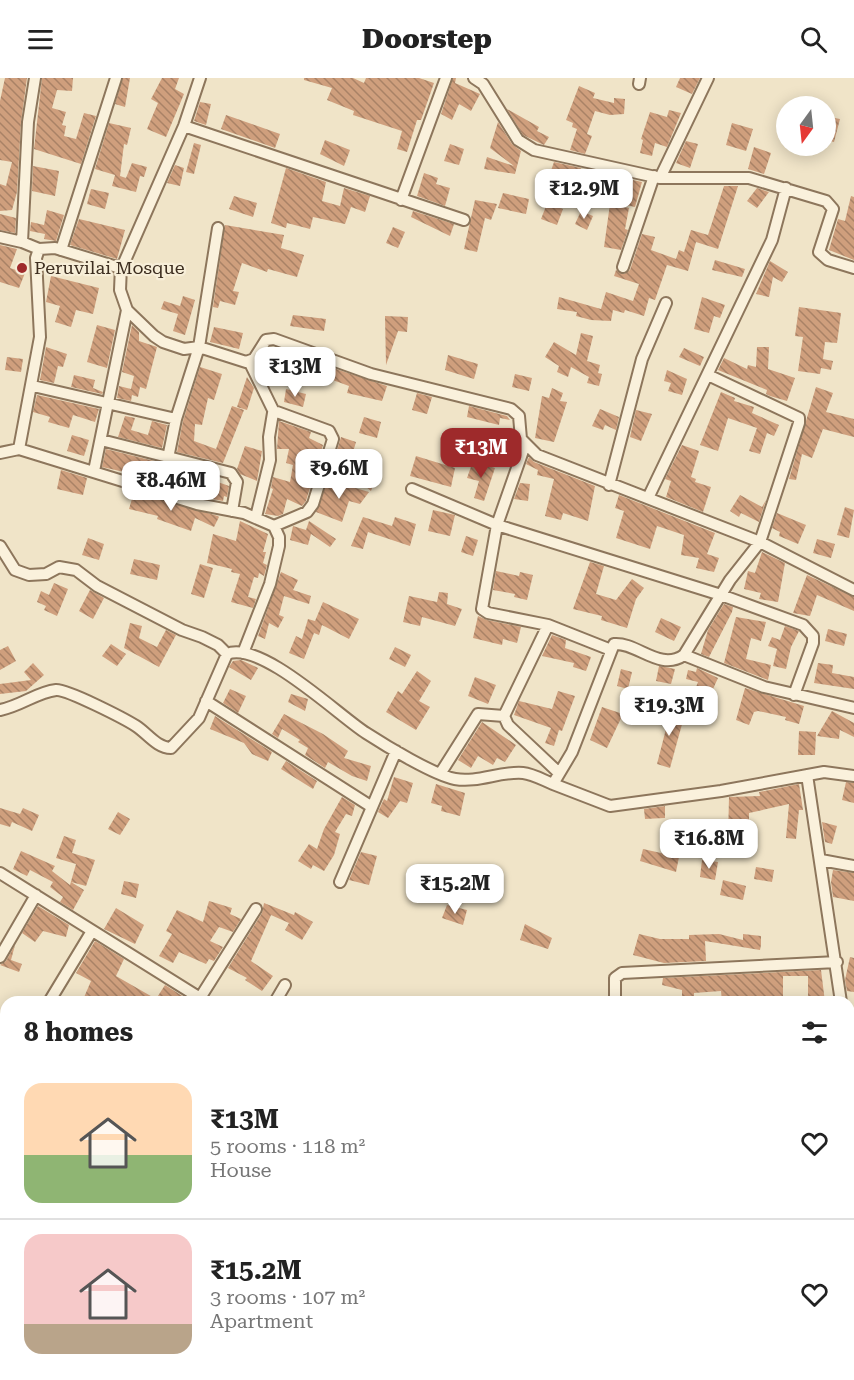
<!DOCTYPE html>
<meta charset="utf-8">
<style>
:root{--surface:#fff;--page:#f6f6f6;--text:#222;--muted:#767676;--line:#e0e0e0;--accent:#9e2a2b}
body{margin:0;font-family:"Roboto Serif",serif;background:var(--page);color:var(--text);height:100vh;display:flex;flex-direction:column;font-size:22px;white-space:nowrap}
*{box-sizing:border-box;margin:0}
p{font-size:20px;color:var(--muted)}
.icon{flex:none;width:33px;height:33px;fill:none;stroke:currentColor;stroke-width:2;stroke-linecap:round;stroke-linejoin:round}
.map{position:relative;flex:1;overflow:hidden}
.sheet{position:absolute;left:0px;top:918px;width:855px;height:384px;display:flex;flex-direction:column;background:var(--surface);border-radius:18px 18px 0 0;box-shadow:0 3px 15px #0003}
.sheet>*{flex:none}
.needle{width:39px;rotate:195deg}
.buttons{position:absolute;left:776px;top:18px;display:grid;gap:12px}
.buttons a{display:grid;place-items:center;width:60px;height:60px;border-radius:50%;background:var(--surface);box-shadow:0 3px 15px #0003;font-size:30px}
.price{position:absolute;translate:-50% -51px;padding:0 14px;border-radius:12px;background:#fff;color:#222;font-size:20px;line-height:39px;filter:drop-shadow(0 2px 3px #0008)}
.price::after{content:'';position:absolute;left:50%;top:36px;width:18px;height:14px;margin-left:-9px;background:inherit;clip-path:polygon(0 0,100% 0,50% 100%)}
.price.on{background:var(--accent);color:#fff}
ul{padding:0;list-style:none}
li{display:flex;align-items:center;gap:18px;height:150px;padding:0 24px}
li+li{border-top:2px solid var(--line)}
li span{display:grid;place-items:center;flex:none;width:168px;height:120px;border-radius:18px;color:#555}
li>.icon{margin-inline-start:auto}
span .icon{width:72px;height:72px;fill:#fffc;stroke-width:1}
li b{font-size:26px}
h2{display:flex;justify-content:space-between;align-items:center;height:72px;padding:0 24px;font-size:26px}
header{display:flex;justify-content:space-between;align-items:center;height:78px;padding:0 24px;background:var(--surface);font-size:27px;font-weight:800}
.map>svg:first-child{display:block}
.building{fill:url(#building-back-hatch)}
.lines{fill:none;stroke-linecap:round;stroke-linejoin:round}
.minor-casing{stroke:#8d765c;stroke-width:14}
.minor{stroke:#faf1dc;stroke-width:10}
.poi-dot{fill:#9e2a2b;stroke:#f7eed8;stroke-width:2}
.labels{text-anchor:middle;stroke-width:4.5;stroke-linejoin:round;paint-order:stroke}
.poi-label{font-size:18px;fill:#3d2e20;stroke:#f7eed8;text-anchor:start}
</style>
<header><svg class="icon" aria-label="menu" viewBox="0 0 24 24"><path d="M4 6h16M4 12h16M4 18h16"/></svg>Doorstep<svg class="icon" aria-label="search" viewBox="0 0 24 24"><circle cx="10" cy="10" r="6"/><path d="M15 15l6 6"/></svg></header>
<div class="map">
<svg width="854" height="1302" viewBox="0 0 854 1302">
<defs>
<pattern id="building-back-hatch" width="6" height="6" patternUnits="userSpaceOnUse" patternTransform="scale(1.5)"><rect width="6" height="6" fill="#cf9f7d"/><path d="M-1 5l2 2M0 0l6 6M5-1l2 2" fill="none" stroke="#a98266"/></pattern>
</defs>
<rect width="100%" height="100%" fill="#f0e4c8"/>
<path class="building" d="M5,0H27L21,44L17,114L12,132L0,133V106L6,108L12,84L0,82V23Z
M42,0H73L72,13L57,12L52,30L66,34L62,47L66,48L64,58L76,61L84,35L96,38L81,86L34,71Z
M123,0H130L125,29L115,26Z
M162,0H179L175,11L184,16L166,59L147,51L158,25L151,21Z
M304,0H353L364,5L366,0H419L434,5L421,42H417L407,74L397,71L402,53L353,37L354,33L327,22L332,10L304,2Z
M453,0H456L455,5L480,16L471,33L459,26L452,42L441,36Z
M680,0H700L692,16L676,9Z
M579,8L595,15L593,20L614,25V20L625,21L624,36L610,37L595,33L587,56L592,58L585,76L570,72L577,51L572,49L573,45L566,42Z
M200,24L211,26L206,47L194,43Z
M507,31L539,49L537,53L549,59L544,67L523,57Z
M669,32L681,35L667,69L655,65L652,78L640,75L643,62L641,61L650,34L667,39Z
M226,37L280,56L275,70L221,51Z
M825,38L840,41L834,64L825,62Z
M498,44L512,66L521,73L515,96L484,91L487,79L514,88L490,70Z
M109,45L131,50L127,67L124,66L120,98L126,100L132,85L147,89L144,99L140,98L136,114L112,108L115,97L95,91Z
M732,45L753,51L746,73L726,67Z
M325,62L350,72L344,88L320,76Z
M686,63L698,66L690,90L676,85Z
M194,65L201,67L194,96L186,94Z
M450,66L464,71L459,87L444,83Z
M754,69L771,75L764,96L748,91Z
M554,84L581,90L580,93L610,102L604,124L576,116L580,103L564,98L560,112L546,107Z
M175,87L184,90L180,108L167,105Z
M33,88L59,93L55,118L32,113Z
M286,90L326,104L322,123L340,128L344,110L370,118L365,134L351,129L345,146L313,139L310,151L287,145L286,150L271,145Z
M424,95L438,100L436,106L450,110L445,128L417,118Z
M633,102L642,104L635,129L626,127Z
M724,108H738L718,171L696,164L688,193L667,187L655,222L649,220L644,238L625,232L624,235L613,232L611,243L591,242L576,238L577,234L557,231L559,219L601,231L606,214L633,223L639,206L614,198L616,192L624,196L630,192L642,156L655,159L651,172L676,181L679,172L684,174L691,152L708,157Z
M757,110L769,114L757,130L747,123Z
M91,111L109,115L105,131L87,126Z
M503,115L529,121L526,136L498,130Z
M234,118L257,125L253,139L229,131Z
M550,118L557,122L555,128L563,131L557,147L541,141Z
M851,118L854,119V182L829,172L838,141L845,143Z
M475,122L497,126L491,142L485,140L477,174L464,171Z
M610,126L629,130L625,151L628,152L621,172L604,169Z
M47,132L64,137L56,163L44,161L45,156L30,153L31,144L44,147Z
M413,133L454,146L450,158L411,139Z
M581,133L593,138L587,152L575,146Z
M0,136L16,140L15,155L0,152Z
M79,141L125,152L117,181L70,167Z
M225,147L284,157L281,170L304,177L297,199L268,191L267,194L242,185L233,213L239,214L235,227L220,223L218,230L213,229Z
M393,149L405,154L398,170L386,165Z
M0,167L17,171L10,190L25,195L19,210L0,204Z
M715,182L745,191L742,199L712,192Z
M770,183L788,194L782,204L773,199L769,219L756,216Z
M51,198L99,210L93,236L76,232L71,249L55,244L60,228L46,224Z
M183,218L195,222L185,257L173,253L178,236L161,231L164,223L180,228Z
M702,219L725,227L720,240L714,238L709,255L694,251Z
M799,229L841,235L837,265L825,264L823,281L833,283L831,292L821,290L820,296L798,293L803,259L795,258Z
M293,237L326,241L324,253L290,248Z
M385,238L408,239L407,254L398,253L386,287Z
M97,247L115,252L107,290L87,284Z
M132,247L139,254V263L157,269L146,311L140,309L138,319L132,317L131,323L117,320L119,308L131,311L134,298L122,294Z
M214,249L243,255L239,271L210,264Z
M581,255L593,258L587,283L600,287L598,295L602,296L599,308L587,305L589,299L571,289L568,299L557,294L559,288L545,279L554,264L576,277Z
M46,269L67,276L63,289L58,288L54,305L40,302Z
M757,269H769L768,291L795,300L787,323L770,318L766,316L767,312L718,292L724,280L747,291L748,287L756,289Z
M684,270L704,279L700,288L679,279Z
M278,271L310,282L307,295L276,291Z
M448,277L478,286L474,301L445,292Z
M7,279L23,281L21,294L5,292Z
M200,289L222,296L214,322L208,320L202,347L195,346L194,363L216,371L232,328L244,332L223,385L177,374L183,343Z
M333,290L387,308L382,323L347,315L349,308L330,301Z
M667,292L687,301L682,317L668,313L671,305L664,303Z
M515,296L532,300L529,313L512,309Z
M74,297L95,302L93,310L103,314L102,316L71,309Z
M247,299L254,310L247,332L237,329Z
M816,309L833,315L826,334L854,341V359L823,351L812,380L802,376L796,402L789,401Z
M552,310L563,315L560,323L567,324L554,364L535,360L542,318L549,320Z
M286,311L306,316L303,329L284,324Z
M721,314L735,320L734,323L754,329L752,335L779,347L774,358L767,355L760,376L749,373L757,350L728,340L718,373L700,367Z
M417,315L432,319L427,336L412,332Z
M37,317L99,331L95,344L73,337L69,350L48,344L50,339L33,334Z
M469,328L507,338L510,342L500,340L499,347L467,339Z
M600,331L619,339L616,352L605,347L603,352L592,348Z
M636,332L652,336L641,363L630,359Z
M125,338L135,340L131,352L148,357L152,343L167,347L162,370L118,359Z
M364,339L381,344L377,360L359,355Z
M279,343L311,354L309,360L323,367L306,423L302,428L287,421L283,436L278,438L265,436L273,411L271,410L273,399L290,404L293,387L286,385L289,371H277Z
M72,357L89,362L84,378L67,373Z
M341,359L356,364L348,391L376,399L371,413L334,383Z
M682,367L699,373L691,399L696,401L695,404L711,409L703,434L666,419L671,403L665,401Z
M245,368L262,373L257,403L240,396L237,391Z
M106,371L182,390L178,406L102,389Z
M416,378L455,390L451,409L410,398Z
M529,379L534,384L595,408L588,443L563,435L561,442L545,438L554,401L537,397L538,392L526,386Z
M473,383L495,390L484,423L474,420L479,403L467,400Z
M61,392L87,400L83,417L57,411Z
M201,398L229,408L227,419L224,418L223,423L196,418Z
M328,402L369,414L360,426L349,423L342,444L316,434Z
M520,405L530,406L528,423L514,421Z
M134,414L218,438L219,439L214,449L195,440L191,453L157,441L158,438L129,431Z
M619,417L715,455L707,476L719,480L714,494L696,490L699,480L681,477L684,457L657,448L650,471L616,460L624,433L615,430Z
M740,417L762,429L766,422L759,444L741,435L739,439L730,433Z
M845,429L854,432L849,460L837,457Z
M433,432L455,437L450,458L428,453Z
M777,435L806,447L798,466L779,458L780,454L772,450Z
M363,439L392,448L395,439L416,446L410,468L368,454L363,471L351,468Z
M240,443L268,456L263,474H266L263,485L267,487L264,498L259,495L258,500L254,499L248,519L256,521L253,530L231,524L240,496L231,494L232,491L207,485L213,456L236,463Z
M309,443L336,461L330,469L311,456L308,467L290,462L293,448L306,452Z
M466,458L478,462L473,478L461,474Z
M88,460L104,466L99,482L82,477Z
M817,461L835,466L831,480L813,475Z
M762,474L785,485L778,524L759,521L761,515L744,511L748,493L755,495Z
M134,481L160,487L157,502L130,496Z
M590,484L604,488L596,516L616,522L632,501L644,510L636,521L627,550L601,542L602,538L573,531Z
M200,486L213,490L204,520L191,516Z
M496,493L519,498L520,494L533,497L527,522L514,519L515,516L493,512Z
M281,494L298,502L293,512L311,518L309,526L284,518L279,537L284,539L278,550L269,545L265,561L258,558Z
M807,497L854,519V533L817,517L810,538L793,535Z
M54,505L68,511L57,538L44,532L46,528L37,524L41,513L49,517Z
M90,512L104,520L93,541L79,533Z
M439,514L448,515L447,526L462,531L455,548L422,539L420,548L403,544L409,518L437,524Z
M323,524L359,541L349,561L322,547L319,557L314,555L304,581L289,575L296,558L302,561L308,541L315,543Z
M724,526L733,529L732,534L709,579L701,576L708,552Z
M478,538L487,542L521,549L517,565L503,561L502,567L473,560Z
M736,539L766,544L761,563L751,560L746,581L771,587L768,602L724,585Z
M661,540L681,549L674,563L655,554Z
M130,545L142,548L139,560L157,569L166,552L176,557L159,589L124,570Z
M785,548L799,553L791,569L786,591L773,588L777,571L768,568L772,559L780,562Z
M828,551L847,556L844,568L825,563Z
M552,557L566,562L565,570L591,579L586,593L573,589L574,585L542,578Z
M111,566L126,576L117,588L102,578Z
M8,568L16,583L0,592V572Z
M395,569L411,577L405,589L389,581Z
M241,582L258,590L251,602L229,589L233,583Z
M33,585L44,597L26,613L0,616V606L31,602L24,594Z
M818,585L833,587L832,595L854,599V611L814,605Z
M659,588L675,591L671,606L656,603Z
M697,590L718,600L713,611L708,609L706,614L696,609L698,604L686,601L688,592L696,594Z
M621,591L632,594L628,611L617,608Z
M417,593L431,603L419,623L430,629L416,652L386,634L398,613L402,616Z
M475,599L496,607L488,626L468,618Z
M745,610L804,628L799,646L785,642L786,639L758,633L754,634L749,647L736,642Z
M230,611L246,618L238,635L223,625Z
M558,613L575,618L562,653L559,652L554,668L545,665L551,650L514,637L519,623L552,631Z
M291,616L308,621L305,633L288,624Z
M602,629L623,636L607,670L590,662Z
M660,633L684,639L670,690L657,686L667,647L657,644Z
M832,633L854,645V659L840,652L839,661L817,658Z
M284,636L323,656L348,673L344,680L371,688L367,703L352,698L328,684L325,690L305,677L308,670L298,664L300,662L282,651L278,660L272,656Z
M215,638L272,674L268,683L252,676L244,665L210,651Z
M482,644L516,667L505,684L497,680L493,687L478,678L471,690L458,682Z
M799,653L816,654L815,677H798Z
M286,683L317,703L313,711L281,691Z
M394,699L413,705L407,725L400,723L388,740L378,734L384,721L387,723Z
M846,704L854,705V725L842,722Z
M436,706L465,715L460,738L441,733L442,728L431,725Z
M799,706L803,732H799L796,761L786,760L789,726L749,735V760H728L729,719L760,718L759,714Z
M342,719L355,727L352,738L346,736L335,754L340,756L334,777L324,793L313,787L311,791L298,783L309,766L317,771L324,751Z
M665,728V740L645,741L644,731Z
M0,730L20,736L23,730L39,737L32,753L12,744L10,749L0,746Z
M118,734L130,741L120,757L108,751Z
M686,744L706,745L705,764L685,763Z
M822,744L837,748L832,766L825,764Z
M64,758L76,762L72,775L95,782L86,808L71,804L84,812L73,832L60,824L63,819L50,809L53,804L30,792L27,798L13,791L21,773L55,788L52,793L70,807L76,786L56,780Z
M643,771L679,779L676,794L640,783Z
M361,774L377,778L369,807L349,802Z
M702,782L718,784L715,802L700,799Z
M756,789L774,792L772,804L754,801Z
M833,792L854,795V823L833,819L831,804Z
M723,802L746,808L743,822L720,817Z
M124,803L139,806L136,820L121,816Z
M209,823L232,830L230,836L241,841L233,854L219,849L210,863L223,869L214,883L209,881L206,886L179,874L173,885L159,878L172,856L166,853L177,832L203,844Z
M264,825L294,837L295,834L313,844L302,862L285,852L289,845L271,837L251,883L273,898L262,913L245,902L247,900L228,890L262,835Z
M447,827L467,832L463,847L442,840Z
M38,828L69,847L66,859L43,853L35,864L22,855Z
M116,830L144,847L135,866L104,851Z
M525,846L552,860L548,871L520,862Z
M639,856L660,861H689V857L719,856L743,862V856L761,858V867L760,872L705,863L706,883L664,885L633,877Z
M95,863L124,881L116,898L156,921L165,907L184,919L181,924H82L91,903L76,895Z
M15,867L11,882L22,886L19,894L0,887L6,883Z
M850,879L854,880V914L847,913L845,902Z
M821,892L825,924H808V898H783V924H722L721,913L694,915V924H682V912L662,907L663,900Z"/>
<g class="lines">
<defs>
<path id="minor" d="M35,0L28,44L22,164L39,171
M474,0L483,6L518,62L534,72L660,100H749L826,123L833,131L819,174L828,182L854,190
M639,6L640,0
M184,48L464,142
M660,100L708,0
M401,122L446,0
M0,159L22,164
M61,172L116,0
M121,188L120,212L127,232L154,258L163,264L184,271L199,269L246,284L254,281L266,262L274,261L371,296L511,331L519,338L521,361L537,377L760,464L799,345V340L708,297
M623,189L654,98
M249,283L274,334
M33,308L176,341
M101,362L231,395L237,404L232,433
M525,367L497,447L482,531L488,535L548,547L611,572
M19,371L197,426L244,435L274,448L279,459V468L270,506L243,575
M0,375L19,371L40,259L36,180L39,171L55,170L117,189L123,187L184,48L200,0
M168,380L176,341L199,269L218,150
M94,393L127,232
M609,407L642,281L666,225
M412,411L497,447L721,517L803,547L813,558V565L794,617
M648,420L772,162L786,110
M256,439L270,382L269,359L273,335L277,334L329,353L333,361L313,426L307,434L274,448
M0,468L15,492L29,497L46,496L59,489L76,492L97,508L182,552L202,559L218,567L227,576
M548,547L504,638L508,647L559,695
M684,577L764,609L854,630
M206,623L372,729
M0,632C21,628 37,614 56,612C67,611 125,641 136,648C147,655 157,670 171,670L199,640L227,576C261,562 339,638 366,655C386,668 434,697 455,701C478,705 500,693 523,695C533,696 543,702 553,706L572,674L614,566C637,564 660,594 684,577L730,502L760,464L854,512
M440,696L478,636L504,638
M807,697L841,924
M553,706L610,728L721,713L824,694L854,698
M821,782L854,788
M0,795L200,920L198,924
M340,804L396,673
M0,879L36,817
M49,924L92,853
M207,924L200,920L256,831
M275,924L285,907
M615,924V900L622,895L837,884
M849,969L854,971
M0,1145L6,1150
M849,1294L854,1275
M148,1296L153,1302
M572,1296L581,1302
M522,1302L525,1296"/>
</defs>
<use href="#minor" class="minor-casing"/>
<use href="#minor" class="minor"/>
</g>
<circle class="poi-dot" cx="22" cy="190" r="6"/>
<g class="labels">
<g class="poi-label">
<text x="34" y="196">Peruvilai Mosque</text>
</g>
</g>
</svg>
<div class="buttons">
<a><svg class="needle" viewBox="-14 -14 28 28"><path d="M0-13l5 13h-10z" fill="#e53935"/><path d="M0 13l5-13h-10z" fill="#767676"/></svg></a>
</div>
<b class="price" style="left:584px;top:142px">₹12.9M</b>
<b class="price" style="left:295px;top:320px">₹13M</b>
<b class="price on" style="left:481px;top:401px">₹13M</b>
<b class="price" style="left:339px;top:422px">₹9.6M</b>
<b class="price" style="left:171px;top:434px">₹8.46M</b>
<b class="price" style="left:669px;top:659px">₹19.3M</b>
<b class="price" style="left:709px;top:792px">₹16.8M</b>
<b class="price" style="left:455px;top:837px">₹15.2M</b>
<section class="sheet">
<h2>8 homes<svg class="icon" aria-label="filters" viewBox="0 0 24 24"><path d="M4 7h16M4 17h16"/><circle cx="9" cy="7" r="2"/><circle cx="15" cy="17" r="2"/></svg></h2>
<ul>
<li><span style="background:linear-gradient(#ffd9b3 60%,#8fb573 0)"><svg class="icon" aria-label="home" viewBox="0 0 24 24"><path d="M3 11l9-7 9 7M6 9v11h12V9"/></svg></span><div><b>₹13M</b><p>5 rooms · 118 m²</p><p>House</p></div><svg class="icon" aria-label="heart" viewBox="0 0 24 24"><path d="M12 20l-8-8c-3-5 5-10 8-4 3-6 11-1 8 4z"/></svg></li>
<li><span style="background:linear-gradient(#f6c9c9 75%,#b9a48a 0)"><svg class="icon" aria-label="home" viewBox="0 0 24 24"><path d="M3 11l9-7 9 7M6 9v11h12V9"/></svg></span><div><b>₹15.2M</b><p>3 rooms · 107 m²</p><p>Apartment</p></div><svg class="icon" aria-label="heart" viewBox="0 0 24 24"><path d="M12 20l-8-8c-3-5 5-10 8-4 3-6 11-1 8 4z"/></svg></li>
</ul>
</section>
</div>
